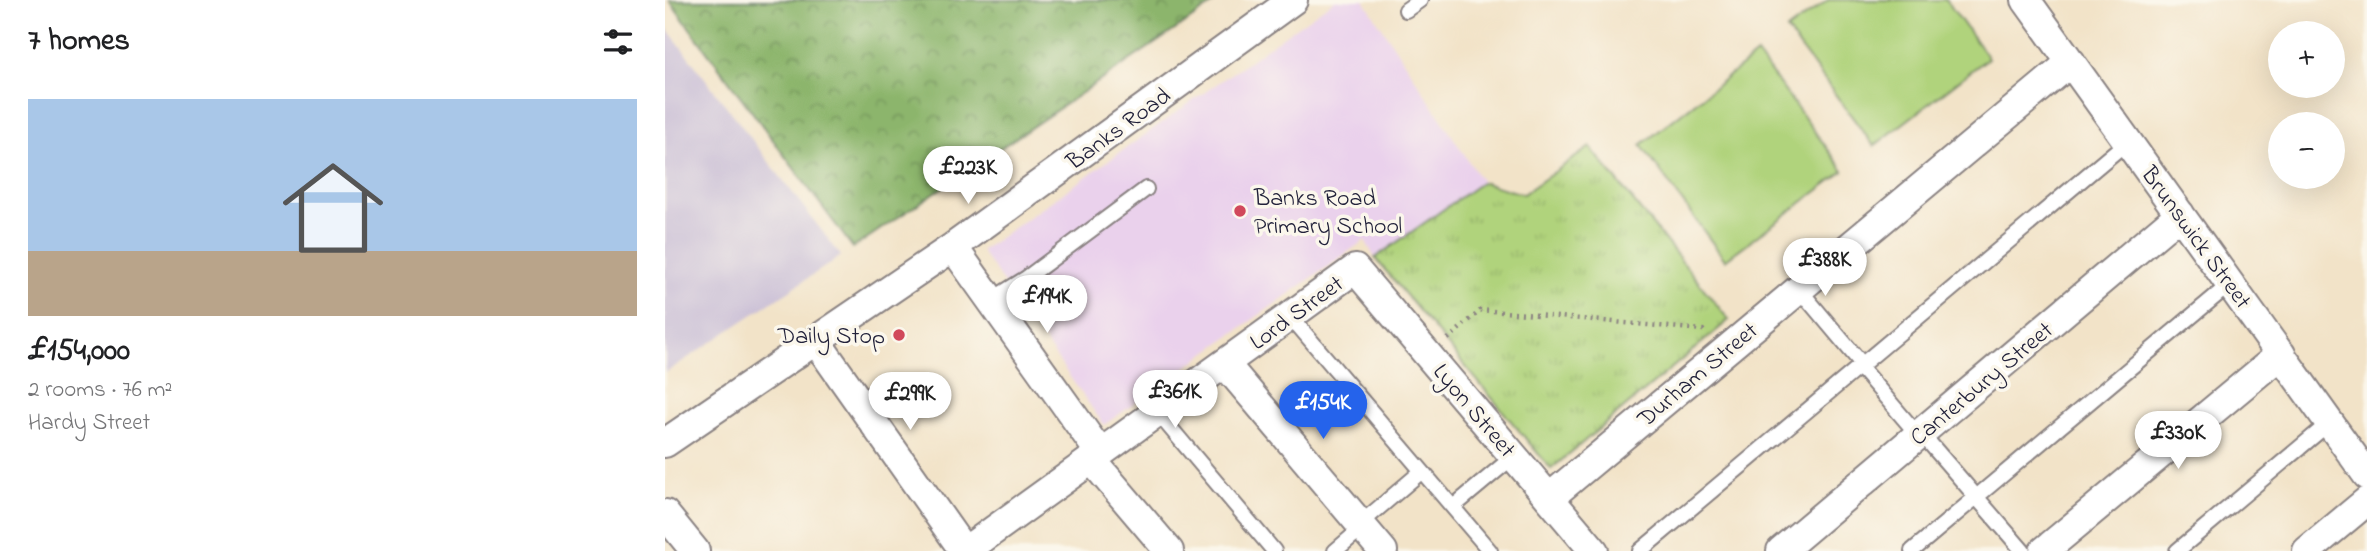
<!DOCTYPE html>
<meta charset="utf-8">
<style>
:root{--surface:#fff;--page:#f6f6f6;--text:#202124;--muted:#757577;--line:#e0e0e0;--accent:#2563eb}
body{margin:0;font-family:"Indie Flower",sans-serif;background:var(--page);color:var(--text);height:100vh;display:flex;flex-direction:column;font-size:26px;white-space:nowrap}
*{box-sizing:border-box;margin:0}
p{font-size:23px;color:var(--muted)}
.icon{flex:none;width:38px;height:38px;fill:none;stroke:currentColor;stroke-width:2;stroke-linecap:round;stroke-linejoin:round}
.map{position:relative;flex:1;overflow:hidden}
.sheet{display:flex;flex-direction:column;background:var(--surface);width:665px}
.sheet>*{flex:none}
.buttons{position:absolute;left:1603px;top:21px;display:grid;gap:14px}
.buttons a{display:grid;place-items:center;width:77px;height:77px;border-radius:50%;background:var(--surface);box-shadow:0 7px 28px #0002;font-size:35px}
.price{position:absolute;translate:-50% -60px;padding:0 16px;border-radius:24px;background:#fff;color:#222;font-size:23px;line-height:46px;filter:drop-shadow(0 2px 4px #0008)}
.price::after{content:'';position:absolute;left:50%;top:42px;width:21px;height:16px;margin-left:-10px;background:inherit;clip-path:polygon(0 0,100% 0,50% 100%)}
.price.active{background:var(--accent);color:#fff}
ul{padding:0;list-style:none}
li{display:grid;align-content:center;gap:14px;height:371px;padding:0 28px}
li+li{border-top:2px solid var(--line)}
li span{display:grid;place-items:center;height:217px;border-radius:0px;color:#555}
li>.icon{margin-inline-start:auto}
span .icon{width:126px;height:126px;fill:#fffc;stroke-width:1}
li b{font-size:30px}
h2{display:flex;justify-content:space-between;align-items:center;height:84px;padding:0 28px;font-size:30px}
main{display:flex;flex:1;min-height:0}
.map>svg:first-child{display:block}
.built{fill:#ead1ec}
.industrial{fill:#cabfd6}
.grass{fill:#b0d37c;stroke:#697a5c;stroke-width:2}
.forest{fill:url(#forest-crowns);stroke:#576c54;stroke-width:2}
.park{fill:url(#park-tufts);stroke:#697a5c;stroke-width:2}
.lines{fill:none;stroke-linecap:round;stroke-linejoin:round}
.service-casing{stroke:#8a8282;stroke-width:18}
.minor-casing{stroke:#8a8282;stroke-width:32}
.path{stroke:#8a8282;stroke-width:4.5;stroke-dasharray:2 5;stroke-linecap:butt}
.service{stroke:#fff;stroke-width:14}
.minor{stroke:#fff;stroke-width:28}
.poi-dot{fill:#d1495b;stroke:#fbf7ec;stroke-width:2.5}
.labels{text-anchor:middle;stroke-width:7;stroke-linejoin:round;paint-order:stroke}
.street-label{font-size:24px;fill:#22223b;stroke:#fbf7ec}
.poi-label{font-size:24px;fill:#22223b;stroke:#fbf7ec;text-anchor:start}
</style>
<main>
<section class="sheet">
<h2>7 homes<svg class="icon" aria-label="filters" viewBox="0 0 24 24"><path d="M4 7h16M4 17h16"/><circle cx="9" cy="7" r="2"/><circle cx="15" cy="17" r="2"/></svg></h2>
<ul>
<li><span style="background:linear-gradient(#a9c7e8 70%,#b9a48a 0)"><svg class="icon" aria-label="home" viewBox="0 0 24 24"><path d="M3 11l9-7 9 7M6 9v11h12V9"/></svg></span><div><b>£154,000</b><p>2 rooms · 76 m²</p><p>Hardy Street</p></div></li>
</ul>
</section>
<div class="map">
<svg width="1702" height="551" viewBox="0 0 1702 551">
<defs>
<pattern id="forest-crowns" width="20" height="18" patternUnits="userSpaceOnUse" patternTransform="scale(1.75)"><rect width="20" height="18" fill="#8cb56c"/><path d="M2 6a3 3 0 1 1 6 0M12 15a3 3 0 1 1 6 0" fill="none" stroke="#72935a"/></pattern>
<pattern id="park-tufts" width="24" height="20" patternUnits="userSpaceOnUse" patternTransform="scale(1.75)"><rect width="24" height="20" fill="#b0d37c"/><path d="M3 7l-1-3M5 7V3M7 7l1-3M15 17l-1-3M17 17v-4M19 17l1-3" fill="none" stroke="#97b56c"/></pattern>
</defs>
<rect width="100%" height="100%" fill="#fbf7ec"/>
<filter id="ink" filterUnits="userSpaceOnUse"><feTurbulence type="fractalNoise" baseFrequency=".0143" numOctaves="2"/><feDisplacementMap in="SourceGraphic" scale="14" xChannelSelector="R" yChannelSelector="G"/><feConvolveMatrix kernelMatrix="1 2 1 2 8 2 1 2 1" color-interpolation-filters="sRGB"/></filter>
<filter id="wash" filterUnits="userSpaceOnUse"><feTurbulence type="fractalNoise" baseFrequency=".00686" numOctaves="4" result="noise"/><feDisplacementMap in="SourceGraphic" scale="28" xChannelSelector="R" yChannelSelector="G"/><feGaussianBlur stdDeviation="1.57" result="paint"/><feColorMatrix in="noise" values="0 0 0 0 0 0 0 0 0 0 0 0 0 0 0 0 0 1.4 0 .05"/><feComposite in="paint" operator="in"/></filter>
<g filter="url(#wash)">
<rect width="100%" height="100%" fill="#f2e3c8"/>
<path class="built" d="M670,0H699L817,182L710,258L700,240L439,425L316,251Z"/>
<path class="industrial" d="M0,26L176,256L0,373Z"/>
<path class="grass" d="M1163,0H1281L1323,58L1209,146L1122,30Z
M1092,54L1179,171L1060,260L976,145Z"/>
<path class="forest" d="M4,0H554L188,248Z"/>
<path class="park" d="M925,147L1064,320L886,469L710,258L817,182L858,194Z"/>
</g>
<g filter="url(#ink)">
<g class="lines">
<defs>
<path id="service" d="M741,10L755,0
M1134,289L1197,364
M328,299L360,279L481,189
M625,316L825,551
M1194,366L1253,435
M492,412L609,551
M1256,433L1358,551
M788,507L849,456
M695,524L757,471
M670,551L698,527
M975,551L1463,141
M1247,551L1565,284
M1512,551L1664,423"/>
<path id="minor" d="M1361,0L1702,475
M288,247L435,453
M151,341L299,551
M560,364L718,551
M0,443L288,247L628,0
M426,459L504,551
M884,498L1406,62
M0,514L30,551
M300,551L690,269L929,551
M1116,551L1515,214
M1379,551L1616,354
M1642,551L1702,501"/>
</defs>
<use href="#service" class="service-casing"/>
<use href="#minor" class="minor-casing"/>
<path class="path" d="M783,339L816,310L1038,330L1041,334"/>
<use href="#service" class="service"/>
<use href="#minor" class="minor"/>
</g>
</g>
<g class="poi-dot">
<circle cx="575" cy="211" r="7"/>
<circle cx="234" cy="335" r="7"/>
</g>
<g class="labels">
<g class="street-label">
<text transform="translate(453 128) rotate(-36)" y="8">Banks Road</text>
<text transform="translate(1532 237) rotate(54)" y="8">Brunswick Street</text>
<text transform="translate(631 312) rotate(-36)" y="8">Lord Street</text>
<text transform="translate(1032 374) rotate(-40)" y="8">Durham Street</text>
<text transform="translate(1316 383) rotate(-40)" y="8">Canterbury Street</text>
<text transform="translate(810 410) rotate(50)" y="8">Lyon Street</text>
</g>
<g class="poi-label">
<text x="589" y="205">Banks Road<tspan x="589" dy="28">Primary School</tspan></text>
<text x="220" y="343" text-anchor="end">Daily Stop</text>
</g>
</g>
</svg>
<div class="buttons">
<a>+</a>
<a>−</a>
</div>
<b class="price" style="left:303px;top:206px">£223K</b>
<b class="price" style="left:1160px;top:298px">£388K</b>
<b class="price" style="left:382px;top:335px">£194K</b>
<b class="price" style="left:510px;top:430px">£361K</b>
<b class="price" style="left:245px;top:432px">£299K</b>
<b class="price active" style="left:658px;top:441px">£154K</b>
<b class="price" style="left:1513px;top:471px">£330K</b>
</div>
</main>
